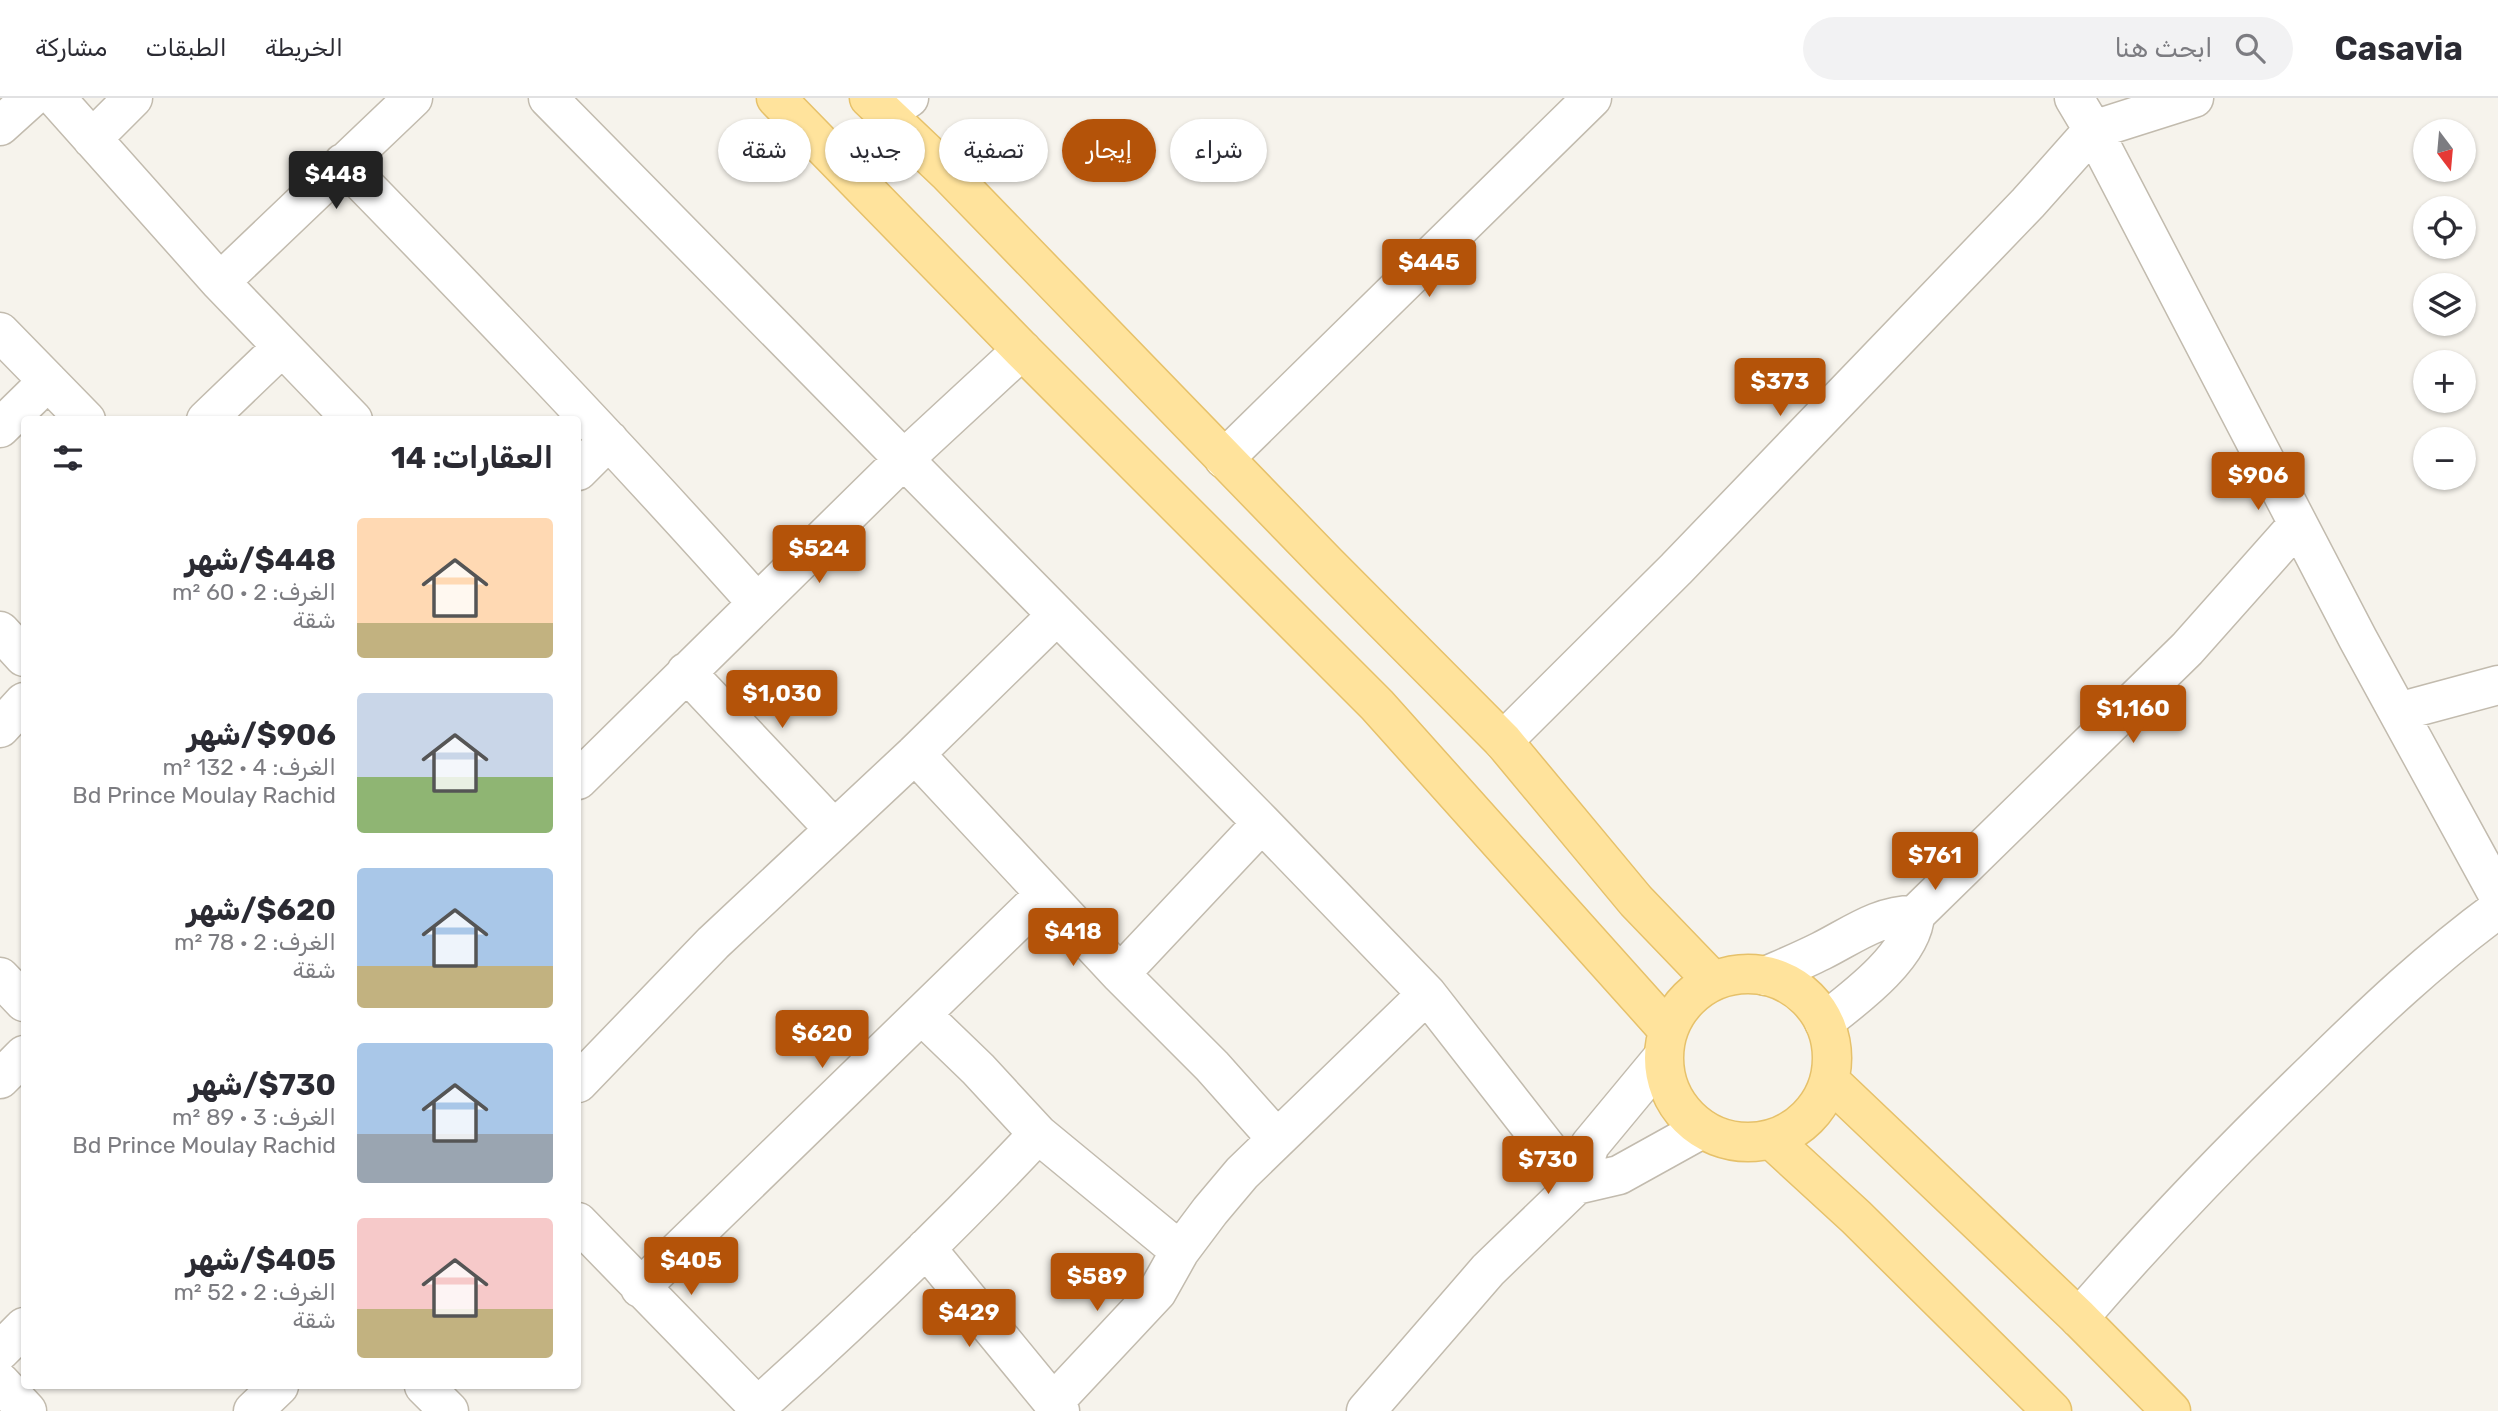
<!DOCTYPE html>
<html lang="ar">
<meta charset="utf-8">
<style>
:root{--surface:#fff;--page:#f2f2f3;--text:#2b2b33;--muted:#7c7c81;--line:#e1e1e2;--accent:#b45309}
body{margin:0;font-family:Rubik,Vazirmatn,sans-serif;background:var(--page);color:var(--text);direction:rtl;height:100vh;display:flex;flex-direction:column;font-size:26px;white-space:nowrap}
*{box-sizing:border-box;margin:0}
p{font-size:23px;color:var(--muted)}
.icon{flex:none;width:38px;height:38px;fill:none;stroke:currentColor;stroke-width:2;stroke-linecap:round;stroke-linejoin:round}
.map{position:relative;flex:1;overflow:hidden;direction:ltr}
.details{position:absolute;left:21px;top:318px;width:560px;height:973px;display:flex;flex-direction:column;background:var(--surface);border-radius:7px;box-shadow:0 2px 5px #0004;direction:rtl}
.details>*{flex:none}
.banner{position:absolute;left:602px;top:21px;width:665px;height:63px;direction:rtl;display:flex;gap:14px}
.needle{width:46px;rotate:164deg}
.buttons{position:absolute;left:2413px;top:21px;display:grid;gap:14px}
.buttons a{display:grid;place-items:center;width:63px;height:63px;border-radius:50%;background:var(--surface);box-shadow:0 2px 5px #0004;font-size:35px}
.price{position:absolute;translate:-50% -60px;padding:0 16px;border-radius:7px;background:var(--accent);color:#fff;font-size:23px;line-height:46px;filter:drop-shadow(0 2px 4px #0008)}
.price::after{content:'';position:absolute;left:50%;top:42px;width:21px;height:16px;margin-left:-10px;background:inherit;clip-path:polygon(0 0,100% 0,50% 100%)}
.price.on{background:#222;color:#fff}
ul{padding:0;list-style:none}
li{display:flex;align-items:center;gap:21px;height:175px;padding:0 28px}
li span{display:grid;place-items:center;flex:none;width:196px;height:140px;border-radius:7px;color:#555}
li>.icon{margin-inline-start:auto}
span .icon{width:84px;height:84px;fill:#fffc;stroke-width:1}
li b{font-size:30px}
h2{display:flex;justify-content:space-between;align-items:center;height:84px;padding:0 28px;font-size:30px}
.tag{padding:0 24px;border-radius:32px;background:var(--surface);box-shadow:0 2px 5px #0004;font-size:24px;line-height:63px}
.tag.on{background:var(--accent);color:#fff}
header{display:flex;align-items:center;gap:42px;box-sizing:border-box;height:98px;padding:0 35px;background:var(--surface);border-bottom:2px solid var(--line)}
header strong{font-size:33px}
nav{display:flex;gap:38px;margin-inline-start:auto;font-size:24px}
.search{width:490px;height:63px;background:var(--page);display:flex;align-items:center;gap:18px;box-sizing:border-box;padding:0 24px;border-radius:38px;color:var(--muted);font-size:26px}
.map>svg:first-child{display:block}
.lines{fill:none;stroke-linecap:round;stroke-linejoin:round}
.minor-casing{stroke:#c2bbae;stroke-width:41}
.major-casing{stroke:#e6c16a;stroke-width:41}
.minor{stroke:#fff;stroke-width:38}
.major{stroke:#ffe39c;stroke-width:38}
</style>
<header>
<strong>Casavia</strong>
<div class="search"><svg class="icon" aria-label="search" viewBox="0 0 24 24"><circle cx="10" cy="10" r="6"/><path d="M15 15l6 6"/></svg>ابحث هنا</div>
<nav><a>الخريطة</a><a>الطبقات</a><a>مشاركة</a></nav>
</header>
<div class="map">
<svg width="2498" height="1313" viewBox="0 0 2498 1313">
<rect width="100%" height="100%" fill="#f6f3ec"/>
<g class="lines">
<defs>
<path id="minor" d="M56,0L220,184L353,322
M548,0L1262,725L1427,896L1576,1087L1488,1172L1366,1313
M2074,0L2093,32L2358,541L2498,797
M885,16L909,0
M0,28L31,0
M92,41L133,0
M343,65C484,209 623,354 757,505
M220,184L413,0
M0,234L86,322
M206,322L281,250
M0,330L48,283
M1224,361L1592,0
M578,373L609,342
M0,533L24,559
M686,574L834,731
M2398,614L2498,587
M0,630L24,604
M1503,643L1676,471L2028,105L2093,32L2194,0
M915,656L1120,876L1212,968L1277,1041
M578,682L903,362L1022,252
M1915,817L2187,551L2298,426
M1120,876L1262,725
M1766,878C1784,870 1803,862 1821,853C1851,838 1880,816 1915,817C1913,857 1855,900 1824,924
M0,879L24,904
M922,917L978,971L1038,1036L1180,1153
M1663,959L1590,1047L1576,1087L1619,1077L1702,1031
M0,981L24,957
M578,985L713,845L915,656L1057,517
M578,1124L762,1313
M926,1150L1060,1313
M640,1190L1045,796
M2079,1220C2153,1134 2232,1052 2314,973C2373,915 2431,860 2498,811
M0,1253L24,1229
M0,1284L27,1313
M424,1288L449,1313
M1053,1305L1157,1194L1180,1153L1210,1113L1242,1075L1427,896
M758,1308C855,1221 949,1131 1038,1036
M253,1313L279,1288"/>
<path id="major" d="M776,0L1022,252L1377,607L1668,932
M869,0L949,76L1326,465L1503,643L1636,803L1713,883
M1664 960a84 84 0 1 1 168 0a84 84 0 1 1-168 0Z
M1830,983L2079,1220L2171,1313
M1771,1041L1856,1119L2052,1313"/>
</defs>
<use href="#minor" class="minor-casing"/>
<use href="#major" class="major-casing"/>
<use href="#minor" class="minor"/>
<use href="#major" class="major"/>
</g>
</svg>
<div class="buttons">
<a><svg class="needle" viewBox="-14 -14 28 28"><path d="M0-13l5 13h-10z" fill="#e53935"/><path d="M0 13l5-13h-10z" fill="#7c7c81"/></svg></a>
<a><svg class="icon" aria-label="locate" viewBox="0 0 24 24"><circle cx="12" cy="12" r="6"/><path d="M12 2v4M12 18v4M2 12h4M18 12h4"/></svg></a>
<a><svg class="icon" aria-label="layers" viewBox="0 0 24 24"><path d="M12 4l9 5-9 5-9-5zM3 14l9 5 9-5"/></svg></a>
<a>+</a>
<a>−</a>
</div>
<b class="price on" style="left:336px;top:113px">$448</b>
<b class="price" style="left:1429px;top:201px">$445</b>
<b class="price" style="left:1780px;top:320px">$373</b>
<b class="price" style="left:2258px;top:414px">$906</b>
<b class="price" style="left:819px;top:487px">$524</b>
<b class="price" style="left:782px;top:632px">$1,030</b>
<b class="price" style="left:2133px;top:647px">$1,160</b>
<b class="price" style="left:1935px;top:794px">$761</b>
<b class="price" style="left:1073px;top:870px">$418</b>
<b class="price" style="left:822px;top:972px">$620</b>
<b class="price" style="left:1548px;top:1098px">$730</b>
<b class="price" style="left:691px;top:1199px">$405</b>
<b class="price" style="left:1097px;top:1215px">$589</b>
<b class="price" style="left:969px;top:1251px">$429</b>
<div class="banner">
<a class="tag">شراء</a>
<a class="tag on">إيجار</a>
<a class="tag">تصفية</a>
<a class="tag">جديد</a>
<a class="tag">شقة</a>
</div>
<section class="details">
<h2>العقارات: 14<svg class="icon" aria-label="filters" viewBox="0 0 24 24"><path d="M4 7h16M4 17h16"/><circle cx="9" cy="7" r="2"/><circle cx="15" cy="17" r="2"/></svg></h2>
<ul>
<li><span style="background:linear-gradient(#ffd9b3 75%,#c2b280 0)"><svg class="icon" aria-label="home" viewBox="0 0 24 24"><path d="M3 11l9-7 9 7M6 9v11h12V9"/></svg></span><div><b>$448/شهر</b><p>الغرف: 2 · 60 m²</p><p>شقة</p></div></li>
<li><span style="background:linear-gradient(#c9d6e8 60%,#8fb573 0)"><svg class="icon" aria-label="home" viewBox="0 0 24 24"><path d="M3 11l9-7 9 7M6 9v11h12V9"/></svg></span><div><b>$906/شهر</b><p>الغرف: 4 · 132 m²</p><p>Bd Prince Moulay Rachid</p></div></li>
<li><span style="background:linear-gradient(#a9c7e8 70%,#c2b280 0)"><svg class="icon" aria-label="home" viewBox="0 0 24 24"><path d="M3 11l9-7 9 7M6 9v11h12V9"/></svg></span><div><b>$620/شهر</b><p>الغرف: 2 · 78 m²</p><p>شقة</p></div></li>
<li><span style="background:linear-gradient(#a9c7e8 65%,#9aa5b1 0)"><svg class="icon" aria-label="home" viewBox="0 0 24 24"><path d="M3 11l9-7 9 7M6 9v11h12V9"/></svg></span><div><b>$730/شهر</b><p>الغرف: 3 · 89 m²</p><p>Bd Prince Moulay Rachid</p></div></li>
<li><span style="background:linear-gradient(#f6c9c9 65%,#c2b280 0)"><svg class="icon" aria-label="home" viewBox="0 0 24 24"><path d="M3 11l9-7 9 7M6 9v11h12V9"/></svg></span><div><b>$405/شهر</b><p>الغرف: 2 · 52 m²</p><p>شقة</p></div></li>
</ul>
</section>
</div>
